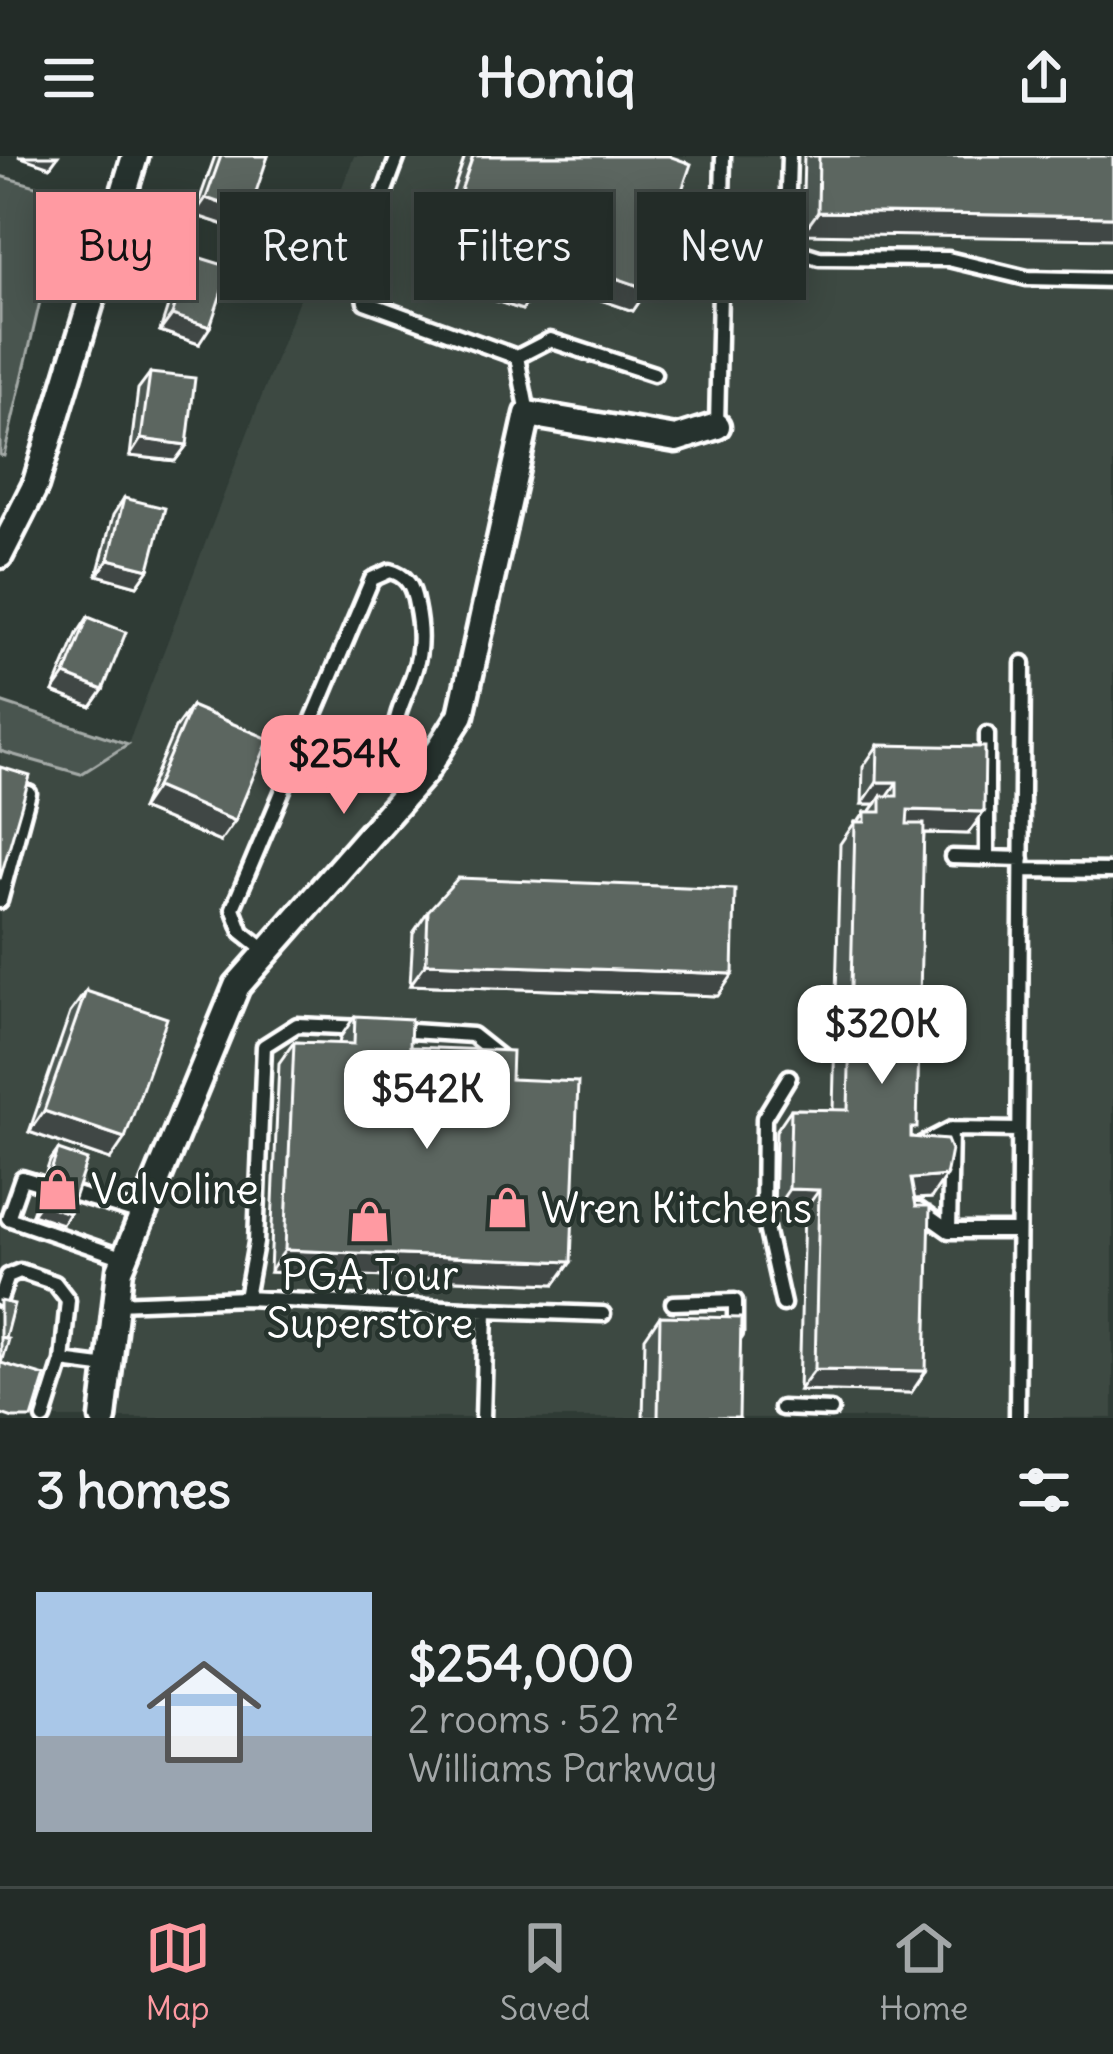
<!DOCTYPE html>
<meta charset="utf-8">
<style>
:root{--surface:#232c28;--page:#2f3834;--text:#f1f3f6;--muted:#a3a7a8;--line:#404845;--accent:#ff9aa2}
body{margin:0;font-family:Delius,sans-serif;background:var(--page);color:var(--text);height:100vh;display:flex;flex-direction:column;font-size:45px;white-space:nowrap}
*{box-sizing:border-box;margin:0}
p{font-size:39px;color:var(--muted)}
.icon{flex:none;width:66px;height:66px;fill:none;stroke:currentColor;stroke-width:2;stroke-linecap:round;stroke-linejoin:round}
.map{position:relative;height:1262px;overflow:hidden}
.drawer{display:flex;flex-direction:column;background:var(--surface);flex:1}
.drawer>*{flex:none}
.hud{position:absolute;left:36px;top:36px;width:1041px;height:108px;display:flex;gap:24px}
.price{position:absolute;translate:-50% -102px;padding:0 27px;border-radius:24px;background:#fff;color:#222;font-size:39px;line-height:78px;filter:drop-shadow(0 3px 6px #0008)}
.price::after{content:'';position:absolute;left:50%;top:72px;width:36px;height:27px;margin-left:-18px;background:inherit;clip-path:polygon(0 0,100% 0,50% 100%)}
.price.active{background:var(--accent);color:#111}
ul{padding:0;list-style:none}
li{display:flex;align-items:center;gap:36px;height:300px;padding:0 36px}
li+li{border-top:3px solid var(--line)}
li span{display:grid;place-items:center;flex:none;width:336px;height:240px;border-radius:0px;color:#555}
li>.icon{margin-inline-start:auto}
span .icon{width:144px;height:144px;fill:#fffc;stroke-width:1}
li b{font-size:51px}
h2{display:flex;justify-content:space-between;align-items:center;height:144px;padding:0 36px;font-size:51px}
.pill{padding:0 42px;border-radius:0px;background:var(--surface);box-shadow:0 6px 30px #0003,0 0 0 3px var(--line);font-size:42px;line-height:108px}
.pill.active{background:var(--accent);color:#111}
header{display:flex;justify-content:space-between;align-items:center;height:156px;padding:0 36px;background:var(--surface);font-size:54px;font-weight:700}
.menu{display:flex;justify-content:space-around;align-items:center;height:168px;border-top:3px solid var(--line);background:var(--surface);font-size:33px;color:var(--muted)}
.menu a{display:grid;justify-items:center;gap:6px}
.menu .active{color:var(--accent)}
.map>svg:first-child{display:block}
.built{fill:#3c4842}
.green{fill:#4a544f;stroke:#a4aaa7;stroke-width:3}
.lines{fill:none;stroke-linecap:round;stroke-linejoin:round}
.lane-casing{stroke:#fff;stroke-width:21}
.street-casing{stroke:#fff;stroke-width:33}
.lane{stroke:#26332d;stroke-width:12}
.street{stroke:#26332d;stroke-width:24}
.wall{fill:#4e5853;stroke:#fff;stroke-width:3}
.shaded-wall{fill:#404744;stroke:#fff;stroke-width:3}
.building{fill:#5b6661;stroke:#fff;stroke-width:3}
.labels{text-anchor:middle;stroke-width:9;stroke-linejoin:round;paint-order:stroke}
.poi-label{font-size:42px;fill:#fff;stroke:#26332d;text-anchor:start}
</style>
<header><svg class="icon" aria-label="menu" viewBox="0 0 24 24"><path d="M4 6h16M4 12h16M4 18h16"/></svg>Homiq<svg class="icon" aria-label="share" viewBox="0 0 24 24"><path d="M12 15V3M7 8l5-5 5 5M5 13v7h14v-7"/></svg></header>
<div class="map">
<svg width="1113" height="1262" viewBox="0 0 1113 1262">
<rect width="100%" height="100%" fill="#2f3b35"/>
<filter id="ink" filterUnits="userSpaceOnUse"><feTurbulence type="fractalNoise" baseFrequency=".00833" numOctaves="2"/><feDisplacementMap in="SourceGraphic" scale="24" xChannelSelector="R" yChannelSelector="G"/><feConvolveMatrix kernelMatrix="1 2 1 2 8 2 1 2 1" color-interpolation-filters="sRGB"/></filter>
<g filter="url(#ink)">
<path class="built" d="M354,0H1113V1262H0V595L81,618L128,588Z"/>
<path class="green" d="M0,20L65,38L4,300L0,299Z
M0,546L128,588L81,618L0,595Z"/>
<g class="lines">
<defs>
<path id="lane" d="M398,0L358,107L365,146L517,201L528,257
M789,0L787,68L800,96L819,102L948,103L1027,122L1113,124
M517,201L550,184L654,218
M717,270L723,0
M0,629L29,637L0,745
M952,701L1022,703
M987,701V578
M1022,714L1113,715
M265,794L242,776L233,752L372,423L390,415C407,419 413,431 416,449C430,516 401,527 392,585C390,603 397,623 404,639
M396,874L472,879L501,902
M922,988L951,973L1019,974
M42,1028L22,1022L8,1062L124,1102
M72,1037L141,1058
M918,1053L949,1075H1018
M949,1075L951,973
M246,1142L256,1087L264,890L297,869L363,872
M0,1143L8,1120L20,1115L55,1127L68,1144L62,1205L44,1262
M116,1147L246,1142L486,1154L483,1262
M673,1147L735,1145V1177
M783,1148L763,1058L764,962L789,921
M486,1154L603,1158
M62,1205L108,1211
M781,1252L831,1254
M1017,1262L1023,507"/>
<path id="street" d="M0,399L35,330L135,0
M103,1262L120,1114L237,830L425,616L461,559L528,258L676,283L717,270"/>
</defs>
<use href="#lane" class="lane-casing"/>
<use href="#street" class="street-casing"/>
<use href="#lane" class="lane"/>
<use href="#street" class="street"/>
</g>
<path class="wall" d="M215,0H268L237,73L194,59Z
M465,0H669L648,133L633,155L541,123L538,132L522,154L424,120Z
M804,0H1113L802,78Z
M191,99L199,188L160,175L179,116Z
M150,217L187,289L175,305L130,300L138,233Z
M124,342L149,413L137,430L97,419L113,359Z
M88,461L103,534L91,551L53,536L77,478Z
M191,550L220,686L141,653L175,572Z
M878,589L968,678L924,677L911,980L931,1042L915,1043L926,1215L911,1237L799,1234L804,1055H774L776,975L791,953L833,954L840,688L855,666H858L865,656H870L876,648H862L863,611Z
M428,755L718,840L410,829L413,777Z
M86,835L110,1004L29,976L70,857Z
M355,860L410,891L511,923L571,1106L555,1128L270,1116L279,907L294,886L339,888L340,882Z
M58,994L69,1057L62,1068L32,1058L50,1005Z
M660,1160L739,1262H643L645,1182Z"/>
<path class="shaded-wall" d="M18,0H58L50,11Z
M206,42L249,57L237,73L194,59Z
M818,56L1113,61V83L802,78Z
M439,98L538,132L522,154L424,120Z
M549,99L648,133L633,155L533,121Z
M172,159L210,171L199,188L160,175Z
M141,283L187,289L175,305L130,300Z
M109,403L149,413L137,430L97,419Z
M65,519L103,534L91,551L53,536Z
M877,626H897L882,648L881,640L876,648H862Z
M156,631L235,665L220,686L141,653Z
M908,654L984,656L968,678L893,676Z
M426,807L733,818L718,840L410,829Z
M44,955L125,982L110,1004L29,976Z
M946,1020L931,1042L896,1044L911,1023Z
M789,1033L819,1034L804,1055H774Z
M40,1047L69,1057L62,1068L32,1058Z
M285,1094L571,1106L555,1128L270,1116Z
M815,1213L926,1215L911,1237L799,1234Z"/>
<path class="building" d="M221,0H268L249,57L206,42Z
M473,0H669L691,8L648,133L549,99L538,132L439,98Z
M819,0H1113V61L818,56Z
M191,99L230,111L210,171L172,159Z
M150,217L195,222L187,289L141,283Z
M124,342L165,352L149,413L109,403Z
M88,461L126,476L103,534L65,519Z
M191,550L269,583L235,665L156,631Z
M878,589L985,591L984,656L908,654L907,668H924L917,972H911V981L947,984L951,994L946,1020L911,1023L916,1050H930L926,1215L815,1213L819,1034L789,1033L791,953L848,954L855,666H865V656H881V640H897V626H877Z
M0,611L30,620L0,723Z
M458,722L735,733L733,818L426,807L428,755Z
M86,835L167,862L125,982L44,955Z
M355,860L411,863L410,891L512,895L511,923L578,926L571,1106L285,1094L294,886L354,888Z
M58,994L87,1004L69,1057L40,1047Z
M0,1145L14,1148L5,1182L0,1181Z
M660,1160L741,1162L739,1262H658Z
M0,1181L8,1183L1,1207L45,1220L32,1262H13L2,1258L0,1262Z"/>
</g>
<defs>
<symbol id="shop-bare" viewBox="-9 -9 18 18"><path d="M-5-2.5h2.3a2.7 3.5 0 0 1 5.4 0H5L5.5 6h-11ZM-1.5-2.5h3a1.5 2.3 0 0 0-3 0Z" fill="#ff9aa2" stroke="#26332d" stroke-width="2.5" paint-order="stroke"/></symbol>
</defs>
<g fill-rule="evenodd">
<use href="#shop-bare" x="28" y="1004" width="59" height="59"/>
<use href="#shop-bare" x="478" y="1022" width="59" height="59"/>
<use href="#shop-bare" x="340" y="1036" width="59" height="59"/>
</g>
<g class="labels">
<g class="poi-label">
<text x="91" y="1048">Valvoline</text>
<text x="541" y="1067">Wren Kitchens</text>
<text x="370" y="1134" text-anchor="middle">PGA Tour<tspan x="370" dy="48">Superstore</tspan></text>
</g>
</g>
</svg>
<b class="price active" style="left:344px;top:661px">$254K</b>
<b class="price" style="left:882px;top:931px">$320K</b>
<b class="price" style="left:427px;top:996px">$542K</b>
<div class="hud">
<a class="pill active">Buy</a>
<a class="pill">Rent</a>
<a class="pill">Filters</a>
<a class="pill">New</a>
</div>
</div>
<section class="drawer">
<h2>3 homes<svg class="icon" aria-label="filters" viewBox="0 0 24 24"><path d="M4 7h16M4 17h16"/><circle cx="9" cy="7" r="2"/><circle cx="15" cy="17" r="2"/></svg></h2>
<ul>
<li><span style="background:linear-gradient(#a9c7e8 60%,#9aa5b1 0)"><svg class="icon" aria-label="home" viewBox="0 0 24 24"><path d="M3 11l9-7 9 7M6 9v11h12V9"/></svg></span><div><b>$254,000</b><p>2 rooms · 52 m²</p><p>Williams Parkway</p></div></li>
</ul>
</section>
<nav class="menu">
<a class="active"><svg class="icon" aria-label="map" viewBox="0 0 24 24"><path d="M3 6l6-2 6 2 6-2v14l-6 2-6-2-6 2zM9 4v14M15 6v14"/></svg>Map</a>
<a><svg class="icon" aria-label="saved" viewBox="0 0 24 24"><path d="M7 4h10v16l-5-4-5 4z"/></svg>Saved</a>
<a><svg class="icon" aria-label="home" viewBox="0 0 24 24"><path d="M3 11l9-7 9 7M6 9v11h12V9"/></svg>Home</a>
</nav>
